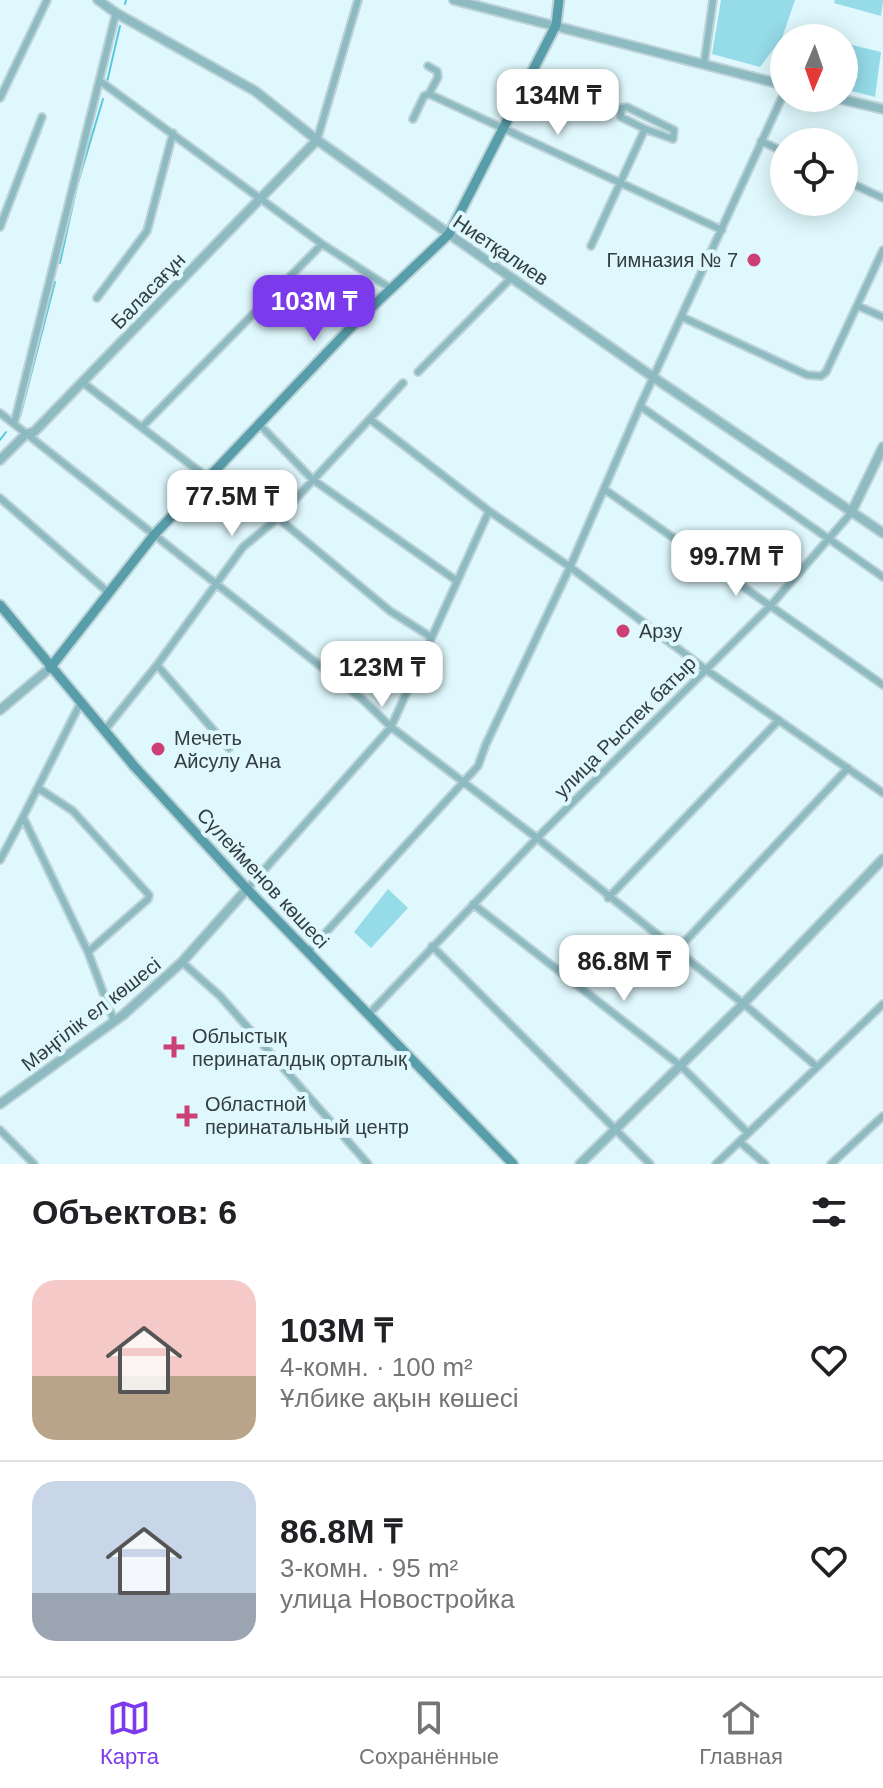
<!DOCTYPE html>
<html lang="ru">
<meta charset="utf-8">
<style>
:root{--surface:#fff;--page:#f6f6f6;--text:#202124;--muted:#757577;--line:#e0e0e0;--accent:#7c3aed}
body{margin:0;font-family:Helvetica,sans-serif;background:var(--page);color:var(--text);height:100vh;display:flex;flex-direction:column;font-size:30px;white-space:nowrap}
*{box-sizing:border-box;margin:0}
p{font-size:26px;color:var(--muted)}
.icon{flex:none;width:44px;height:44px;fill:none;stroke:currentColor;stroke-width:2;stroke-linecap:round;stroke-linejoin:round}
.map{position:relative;height:1164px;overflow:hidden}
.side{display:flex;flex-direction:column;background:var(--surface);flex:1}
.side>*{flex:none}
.needle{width:52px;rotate:182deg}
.buttons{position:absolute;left:770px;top:24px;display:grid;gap:16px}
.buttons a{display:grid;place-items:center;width:88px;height:88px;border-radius:50%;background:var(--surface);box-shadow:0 4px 20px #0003;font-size:40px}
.price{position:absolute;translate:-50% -68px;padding:0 18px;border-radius:16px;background:#fff;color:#222;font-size:26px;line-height:52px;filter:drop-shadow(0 2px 4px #0008)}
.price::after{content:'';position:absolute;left:50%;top:48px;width:24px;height:18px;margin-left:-12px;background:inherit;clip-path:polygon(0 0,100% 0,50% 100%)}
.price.current{background:var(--accent);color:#fff}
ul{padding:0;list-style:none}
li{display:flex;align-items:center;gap:24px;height:200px;padding:0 32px}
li+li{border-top:2px solid var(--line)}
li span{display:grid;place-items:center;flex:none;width:224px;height:160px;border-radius:24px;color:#555}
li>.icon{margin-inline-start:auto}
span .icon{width:96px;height:96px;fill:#fffc;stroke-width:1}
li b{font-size:34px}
h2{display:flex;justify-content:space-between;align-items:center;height:96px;padding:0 32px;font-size:34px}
.menu{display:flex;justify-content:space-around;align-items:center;height:112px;border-top:2px solid var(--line);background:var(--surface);font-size:22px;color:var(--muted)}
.menu a{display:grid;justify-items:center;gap:4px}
.menu .current{color:var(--accent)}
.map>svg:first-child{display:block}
.green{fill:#95dbe8}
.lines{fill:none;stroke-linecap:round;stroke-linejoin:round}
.stream{stroke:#57c9dd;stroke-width:2}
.minor-casing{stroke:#bcd3d7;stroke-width:10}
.tertiary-casing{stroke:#bcd3d7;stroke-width:12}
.secondary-casing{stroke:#bcd3d7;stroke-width:13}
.minor{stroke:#8ebac2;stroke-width:6}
.tertiary{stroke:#8ebac2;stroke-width:8}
.secondary{stroke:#589daa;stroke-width:9}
.poi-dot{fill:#cc4076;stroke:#dff8fd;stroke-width:3}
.labels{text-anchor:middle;stroke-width:8;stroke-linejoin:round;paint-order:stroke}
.street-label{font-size:20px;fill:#323e41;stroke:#dff8fd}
.poi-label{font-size:20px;fill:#323e41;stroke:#dff8fd;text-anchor:start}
</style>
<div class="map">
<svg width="883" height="1164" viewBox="0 0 883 1164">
<rect width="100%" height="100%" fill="#dff8fd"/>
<path class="green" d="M721,0H795L782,38L760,67L712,54Z
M835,0H883L881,16L834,3Z
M844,43L881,52L875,97L844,89Z
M388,889L408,908L371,948L354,932Z"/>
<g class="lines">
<path class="stream" d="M125,4L126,0
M107,82L120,26
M60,263L77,186L103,99
M20,417L55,282
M0,440L6,432"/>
<defs>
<path id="minor" d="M704,64L713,0
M428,66L437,71L438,77L429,94
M100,81L322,244L390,288
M0,98L47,0
M413,119L424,96L429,94L722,230
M317,140L358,0
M761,141L784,152
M844,180L883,198
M0,227L42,117
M591,246L645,129L673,139L674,130L627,107L622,108L621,117L645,129
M97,298L147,231L173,133
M858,306L883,317
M682,317L807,375L821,376L826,372L883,250
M418,372L512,277
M82,382L208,478
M640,406L883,577
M0,413L362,699L391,727L537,838L751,1010L817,1067
M371,420L489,511L570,567L705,669L883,793
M14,424L116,13
M259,424L312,479L457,581
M142,427L322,244
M604,489L883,685
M0,498L109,593
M278,518L390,611L431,637
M157,665L229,748
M80,704L23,817L88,952L114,1021
M104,731L157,665L243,547L278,518L403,383
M38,788L73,811L149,895L148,899L88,952
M0,860L23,817
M247,889L391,727L489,511
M608,898L779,720
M473,904L681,1066L748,1133
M432,946L650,1164
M676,951L848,768
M308,952L478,766L486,744L570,567L640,406L784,93
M182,962L220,996L368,1164
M369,1014L537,838L771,605L851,513
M0,1130L34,1164
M740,1142L765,1164
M716,1164L883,1004
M831,1164L883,1116"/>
<path id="tertiary" d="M98,0L116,13L255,91L317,140L449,234L653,377L883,533
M454,0L784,85
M836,98L883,109
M0,460L26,434L34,432L317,140
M851,513L883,447
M0,710L50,668
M0,1104L123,1015L182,962L247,889
M580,1164L742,1005L883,859"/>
<path id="secondary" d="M0,605L134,766L247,889L513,1164
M50,668L154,535L355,323L449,234L556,25L559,0"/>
</defs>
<use href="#minor" class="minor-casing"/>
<use href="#tertiary" class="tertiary-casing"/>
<use href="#secondary" class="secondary-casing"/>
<use href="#minor" class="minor"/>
<use href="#tertiary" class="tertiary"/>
<use href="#secondary" class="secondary"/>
</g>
<g class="poi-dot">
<circle cx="754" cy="260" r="8"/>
<circle cx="623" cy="631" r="8"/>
<circle cx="158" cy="749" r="8"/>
<path d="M170 1035h8v8h8v8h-8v8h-8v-8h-8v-8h8z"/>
<path d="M183 1104h8v8h8v8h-8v8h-8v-8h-8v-8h8z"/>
</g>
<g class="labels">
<g class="street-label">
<text transform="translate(501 250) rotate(34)" y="7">Ниетқалиев</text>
<text transform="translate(148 291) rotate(-46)" y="7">Баласағұн</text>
<text transform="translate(625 727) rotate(-45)" y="7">улица Рыспек батыр</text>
<text transform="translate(263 878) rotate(47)" y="7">Сүлейменов көшесі</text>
<text transform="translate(91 1014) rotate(-38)" y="7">Мәңгілік ел көшесі</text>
</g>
<g class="poi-label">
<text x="738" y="267" text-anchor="end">Гимназия № 7</text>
<text x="639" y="638">Арзу</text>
<text x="174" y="745">Мечеть<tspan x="174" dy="23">Айсулу Ана</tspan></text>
<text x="192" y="1043">Облыстық<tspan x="192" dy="23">перинаталдық орталық</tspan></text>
<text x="205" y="1111">Областной<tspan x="205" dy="23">перинатальный центр</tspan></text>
</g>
</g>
</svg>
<div class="buttons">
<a><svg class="needle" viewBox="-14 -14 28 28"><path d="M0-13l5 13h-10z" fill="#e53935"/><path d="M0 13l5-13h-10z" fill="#757577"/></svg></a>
<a><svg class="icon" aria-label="locate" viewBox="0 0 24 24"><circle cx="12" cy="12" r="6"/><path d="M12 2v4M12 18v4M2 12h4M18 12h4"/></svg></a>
</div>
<b class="price" style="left:558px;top:137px">134M ₸</b>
<b class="price current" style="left:314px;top:343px">103M ₸</b>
<b class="price" style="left:232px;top:538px">77.5M ₸</b>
<b class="price" style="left:736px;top:598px">99.7M ₸</b>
<b class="price" style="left:382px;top:709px">123M ₸</b>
<b class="price" style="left:624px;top:1003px">86.8M ₸</b>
</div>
<section class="side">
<h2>Объектов: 6<svg class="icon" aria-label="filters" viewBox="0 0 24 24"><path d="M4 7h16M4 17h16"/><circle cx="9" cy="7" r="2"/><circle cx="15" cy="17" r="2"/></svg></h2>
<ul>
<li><span style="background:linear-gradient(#f6c9c9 60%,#b9a48a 0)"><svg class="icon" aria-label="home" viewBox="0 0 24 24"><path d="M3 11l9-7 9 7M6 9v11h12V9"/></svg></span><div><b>103M ₸</b><p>4-комн. · 100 m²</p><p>Ұлбике ақын көшесі</p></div><svg class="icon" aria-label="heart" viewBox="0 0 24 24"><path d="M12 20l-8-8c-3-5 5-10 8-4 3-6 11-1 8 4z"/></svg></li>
<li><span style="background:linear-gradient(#c9d6e8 70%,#9aa5b1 0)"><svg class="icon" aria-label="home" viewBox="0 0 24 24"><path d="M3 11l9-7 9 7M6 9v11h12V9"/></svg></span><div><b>86.8M ₸</b><p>3-комн. · 95 m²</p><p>улица Новостройка</p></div><svg class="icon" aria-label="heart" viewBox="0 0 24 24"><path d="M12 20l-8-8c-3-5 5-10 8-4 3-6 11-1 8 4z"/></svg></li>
</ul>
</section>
<nav class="menu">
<a class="current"><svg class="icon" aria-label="map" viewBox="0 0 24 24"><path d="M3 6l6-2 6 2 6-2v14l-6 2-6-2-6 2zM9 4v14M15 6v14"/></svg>Карта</a>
<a><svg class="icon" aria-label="saved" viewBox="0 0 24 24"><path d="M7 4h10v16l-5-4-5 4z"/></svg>Сохранённые</a>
<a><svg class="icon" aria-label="home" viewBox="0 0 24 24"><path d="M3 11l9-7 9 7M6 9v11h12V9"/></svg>Главная</a>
</nav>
